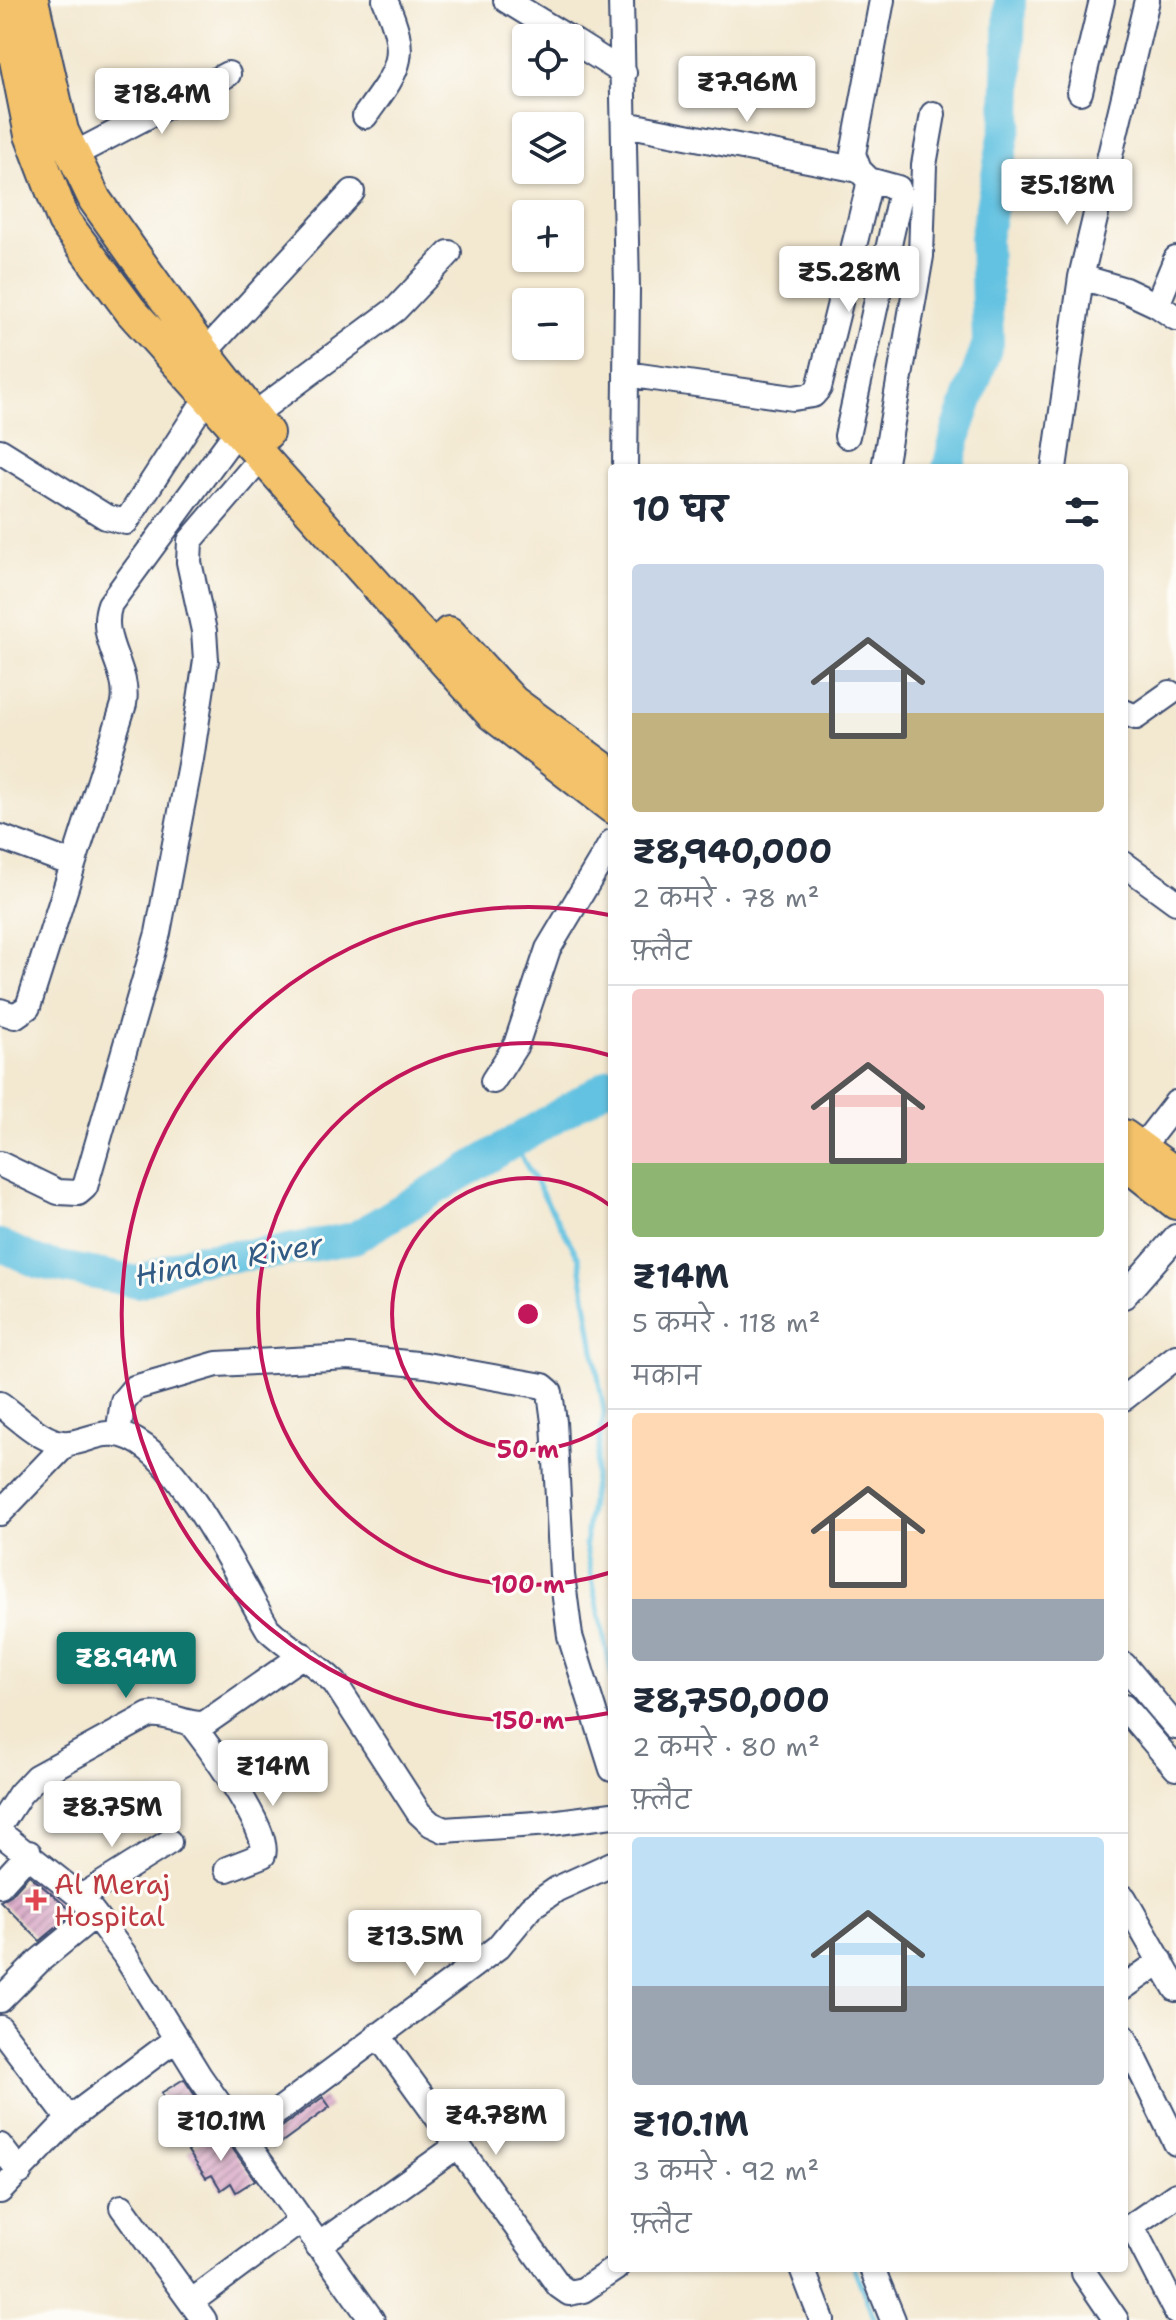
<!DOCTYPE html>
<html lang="hi">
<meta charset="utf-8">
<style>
:root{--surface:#fff;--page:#f6f6f7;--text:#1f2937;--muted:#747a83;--line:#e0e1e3;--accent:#0f766e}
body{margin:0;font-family:"Shantell Sans","Playpen Sans Deva",sans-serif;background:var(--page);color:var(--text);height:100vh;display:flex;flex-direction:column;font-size:30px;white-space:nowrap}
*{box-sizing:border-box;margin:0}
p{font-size:26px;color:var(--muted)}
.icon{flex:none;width:44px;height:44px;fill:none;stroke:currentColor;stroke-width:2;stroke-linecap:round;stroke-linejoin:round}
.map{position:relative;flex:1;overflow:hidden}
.side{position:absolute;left:608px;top:464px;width:520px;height:1808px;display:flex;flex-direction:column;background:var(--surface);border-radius:8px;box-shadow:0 2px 6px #0004}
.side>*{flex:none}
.controls{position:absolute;left:512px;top:24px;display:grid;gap:16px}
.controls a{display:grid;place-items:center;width:72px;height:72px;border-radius:8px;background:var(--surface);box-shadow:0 2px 6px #0004;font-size:40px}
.price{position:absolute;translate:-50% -68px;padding:0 18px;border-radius:8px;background:#fff;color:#222;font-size:26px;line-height:52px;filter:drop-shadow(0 2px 4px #0008)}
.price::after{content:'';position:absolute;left:50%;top:48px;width:24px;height:18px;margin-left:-12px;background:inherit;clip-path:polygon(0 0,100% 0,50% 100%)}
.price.current{background:var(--accent);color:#fff}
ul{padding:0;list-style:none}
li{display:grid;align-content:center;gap:16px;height:424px;padding:0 24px}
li+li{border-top:2px solid var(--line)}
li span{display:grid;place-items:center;height:248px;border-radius:8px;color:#555}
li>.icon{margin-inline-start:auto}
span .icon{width:144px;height:144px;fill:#fffc;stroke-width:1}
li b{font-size:34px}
h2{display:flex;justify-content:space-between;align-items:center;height:96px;padding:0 24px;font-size:34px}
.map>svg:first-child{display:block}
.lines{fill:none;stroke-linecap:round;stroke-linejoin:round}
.stream{stroke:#63c2e1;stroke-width:5}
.river{stroke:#63c2e1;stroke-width:32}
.building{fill:url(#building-hatch)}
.minor-casing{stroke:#3b4b6f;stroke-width:28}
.major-casing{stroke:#3b4b6f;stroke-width:36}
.minor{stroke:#fff;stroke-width:24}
.major{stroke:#f3c26a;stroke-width:32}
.ring{fill:none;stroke:#c2185b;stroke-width:4}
.health-dot{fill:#e0444e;stroke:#fdfcf7;stroke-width:3}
.labels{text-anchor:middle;stroke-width:6;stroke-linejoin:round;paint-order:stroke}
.health-label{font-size:28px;fill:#be3a42;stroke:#fdfcf7;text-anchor:start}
.water-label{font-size:30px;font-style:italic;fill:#315b85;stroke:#fdfcf7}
.centre{fill:#c2185b;stroke:#fdfcf7;stroke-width:4}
.ring-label{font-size:24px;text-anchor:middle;font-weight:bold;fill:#c2185b;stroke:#fdfcf7;stroke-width:6;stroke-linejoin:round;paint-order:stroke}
</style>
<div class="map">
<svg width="1176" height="2320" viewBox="0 0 1176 2320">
<defs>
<pattern id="building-hatch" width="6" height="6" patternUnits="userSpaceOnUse" patternTransform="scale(2)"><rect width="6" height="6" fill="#dbadc9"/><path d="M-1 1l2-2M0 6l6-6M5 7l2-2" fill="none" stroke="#b18da6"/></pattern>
</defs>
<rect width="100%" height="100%" fill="#fdfcf7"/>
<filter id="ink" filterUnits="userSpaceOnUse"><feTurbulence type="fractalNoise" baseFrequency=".0125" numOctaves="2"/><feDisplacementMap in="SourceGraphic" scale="16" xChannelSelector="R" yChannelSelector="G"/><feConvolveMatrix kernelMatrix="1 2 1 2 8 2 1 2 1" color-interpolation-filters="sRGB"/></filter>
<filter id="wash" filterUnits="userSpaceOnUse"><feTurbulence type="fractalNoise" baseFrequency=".006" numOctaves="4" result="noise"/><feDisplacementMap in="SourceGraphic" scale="32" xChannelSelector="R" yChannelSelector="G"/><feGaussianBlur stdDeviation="1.8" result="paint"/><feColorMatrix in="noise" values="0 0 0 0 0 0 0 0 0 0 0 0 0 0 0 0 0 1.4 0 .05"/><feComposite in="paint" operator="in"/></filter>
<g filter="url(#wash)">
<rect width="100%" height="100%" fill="#f3e8d0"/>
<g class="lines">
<path class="stream" d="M513,1142L579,1258L604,1412L585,1544L612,1677
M854,2268L875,2320"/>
<path class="river" d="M948,468L958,428L988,343L985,239L1007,121L1010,0
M0,1245L39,1263L138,1282L193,1260L277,1252L354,1238L612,1083"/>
</g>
<g id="blocks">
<path class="building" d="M29,1875L74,1913L40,1941L0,1901L11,1895Z
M184,2079L200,2103L176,2118L161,2093Z
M323,2097L330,2107L275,2147L268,2137Z
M220,2131L255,2180L236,2192L231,2183L221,2190L212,2175L206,2178L188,2151Z"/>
</g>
</g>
<g filter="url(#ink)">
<use href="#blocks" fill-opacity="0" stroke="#3b4b6f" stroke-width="2"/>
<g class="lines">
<defs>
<path id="minor" d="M506,0L568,38
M621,0L627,289L625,468
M570,39L624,73
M1080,92L1102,0
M365,116C400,67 410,58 385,0
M625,124L859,170
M73,155L228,74
M1176,259L1157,305L1176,318
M1081,277L1125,290L1157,305
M204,353L352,192
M626,374L793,398L813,395L819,388L868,189L869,180L859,170L853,154L882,0
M252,416L396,309L449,253
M847,436L900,195L898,188L869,180
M0,451L106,517L126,522L207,397
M884,468L921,256L924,165L933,114
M1054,468L1081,277L1147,0
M1124,712L1136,717L1170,693
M0,837L73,864
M1124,864L1176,902
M0,1011L15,1016L28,1007L124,704C130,668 97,640 110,604L237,431
M493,1081L516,1045L548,949L612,842
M1141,1148L1176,1103
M0,1164L58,1192L78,1193L85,1187L158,933L191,759L206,660L204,631L189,562L190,541L262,457
M1124,1296L1176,1237
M1124,1398L1176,1357
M0,1404C18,1417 46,1446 69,1443C88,1441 101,1430 122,1435C179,1450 238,1578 268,1629C289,1649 314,1662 335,1683L419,1813L431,1824L444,1830L551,1823L612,1815
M118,1434L123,1401L134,1388L217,1364L349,1357L426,1365L543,1386L550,1392L554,1422L562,1575L570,1636L612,1769
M0,1513L66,1444
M1124,1665L1176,1727
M1124,1707L1176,1768
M191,1724C208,1744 272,1834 263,1855L227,1869
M0,1825L20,1794L36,1777L149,1715C168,1712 184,1725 204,1724L303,1655
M0,1833L81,1897L95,1915L124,1954L200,2077L372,2320
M0,1885L29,1853
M81,1897L169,1842
M1124,1898L1176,1989
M1124,1987L1161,1961
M0,2000L39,1961L95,1915
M0,2028L69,2119
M378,2035L559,2286L569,2293L583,2290L616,2268
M1124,2037L1176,2143
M242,2138L498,1947L531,1907L557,1889L612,1864
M0,2146L20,2172
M0,2191L69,2119L176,2039
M122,2207L204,2320
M1132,2226L1176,2312
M1124,2231L1176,2195
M317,2246L457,2146
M802,2268L822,2320
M872,2268L893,2320
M1084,2268V2273L1116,2320
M191,2302L299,2222"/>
<path id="major" d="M4,0L31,135L64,221L131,311L492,714L612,807
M32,0L62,131L95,200L204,353L267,433
M449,633L513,702L612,775
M1124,1136L1176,1174
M1124,1162L1176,1203"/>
</defs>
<use href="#minor" class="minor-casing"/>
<use href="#major" class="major-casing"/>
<use href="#minor" class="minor"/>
<use href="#major" class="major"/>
</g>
</g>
<g class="ring">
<path d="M612 1421A136 136 0 1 1 612 1207"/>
<path d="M612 1572A271 271 0 1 1 612 1056"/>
<path d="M609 1713A407 407 0 1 1 609 915"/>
</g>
<path class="health-dot" d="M32 1888h8v8h8v8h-8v8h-8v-8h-8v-8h8z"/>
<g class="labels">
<g class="health-label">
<text x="54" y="1894">Al Meraj<tspan x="54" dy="32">Hospital</tspan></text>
</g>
<g class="water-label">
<text transform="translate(229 1260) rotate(-10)" y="10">Hindon River</text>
</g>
</g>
<circle cx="528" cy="1314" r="12" class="centre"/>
<g class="ring-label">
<text x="528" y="1458">50 m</text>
<text x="528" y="1593">100 m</text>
<text x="528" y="1729">150 m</text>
</g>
</svg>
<div class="controls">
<a><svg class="icon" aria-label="locate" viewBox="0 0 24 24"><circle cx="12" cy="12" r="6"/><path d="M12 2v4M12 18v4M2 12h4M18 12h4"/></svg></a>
<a><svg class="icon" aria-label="layers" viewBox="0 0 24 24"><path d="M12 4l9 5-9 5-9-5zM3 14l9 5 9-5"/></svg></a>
<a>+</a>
<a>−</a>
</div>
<b class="price" style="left:747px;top:124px">₹7.96M</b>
<b class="price" style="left:162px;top:136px">₹18.4M</b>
<b class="price" style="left:1067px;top:227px">₹5.18M</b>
<b class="price" style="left:849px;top:314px">₹5.28M</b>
<b class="price current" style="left:126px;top:1700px">₹8.94M</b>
<b class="price" style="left:273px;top:1808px">₹14M</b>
<b class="price" style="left:112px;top:1849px">₹8.75M</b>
<b class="price" style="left:415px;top:1978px">₹13.5M</b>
<b class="price" style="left:496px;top:2157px">₹4.78M</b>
<b class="price" style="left:221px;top:2163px">₹10.1M</b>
<section class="side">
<h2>10 घर<svg class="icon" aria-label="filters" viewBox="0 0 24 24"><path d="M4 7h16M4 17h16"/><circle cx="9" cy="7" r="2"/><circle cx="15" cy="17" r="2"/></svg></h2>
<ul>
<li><span style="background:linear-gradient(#c9d6e8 60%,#c2b280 0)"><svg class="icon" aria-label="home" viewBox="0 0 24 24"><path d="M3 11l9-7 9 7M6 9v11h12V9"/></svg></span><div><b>₹8,940,000</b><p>2 कमरे · 78 m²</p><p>फ़्लैट</p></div></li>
<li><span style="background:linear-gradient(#f6c9c9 70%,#8fb573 0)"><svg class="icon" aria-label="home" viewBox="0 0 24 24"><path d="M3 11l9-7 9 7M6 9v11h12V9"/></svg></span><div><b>₹14M</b><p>5 कमरे · 118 m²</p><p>मकान</p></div></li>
<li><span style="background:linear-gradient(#ffd9b3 75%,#9aa5b1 0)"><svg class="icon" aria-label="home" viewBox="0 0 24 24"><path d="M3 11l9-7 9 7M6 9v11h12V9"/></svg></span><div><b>₹8,750,000</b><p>2 कमरे · 80 m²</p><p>फ़्लैट</p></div></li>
<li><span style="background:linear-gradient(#bfe0f5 60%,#9aa5b1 0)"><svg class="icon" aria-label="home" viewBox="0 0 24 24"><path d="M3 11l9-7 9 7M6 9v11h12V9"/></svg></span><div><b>₹10.1M</b><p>3 कमरे · 92 m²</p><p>फ़्लैट</p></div></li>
</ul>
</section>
</div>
